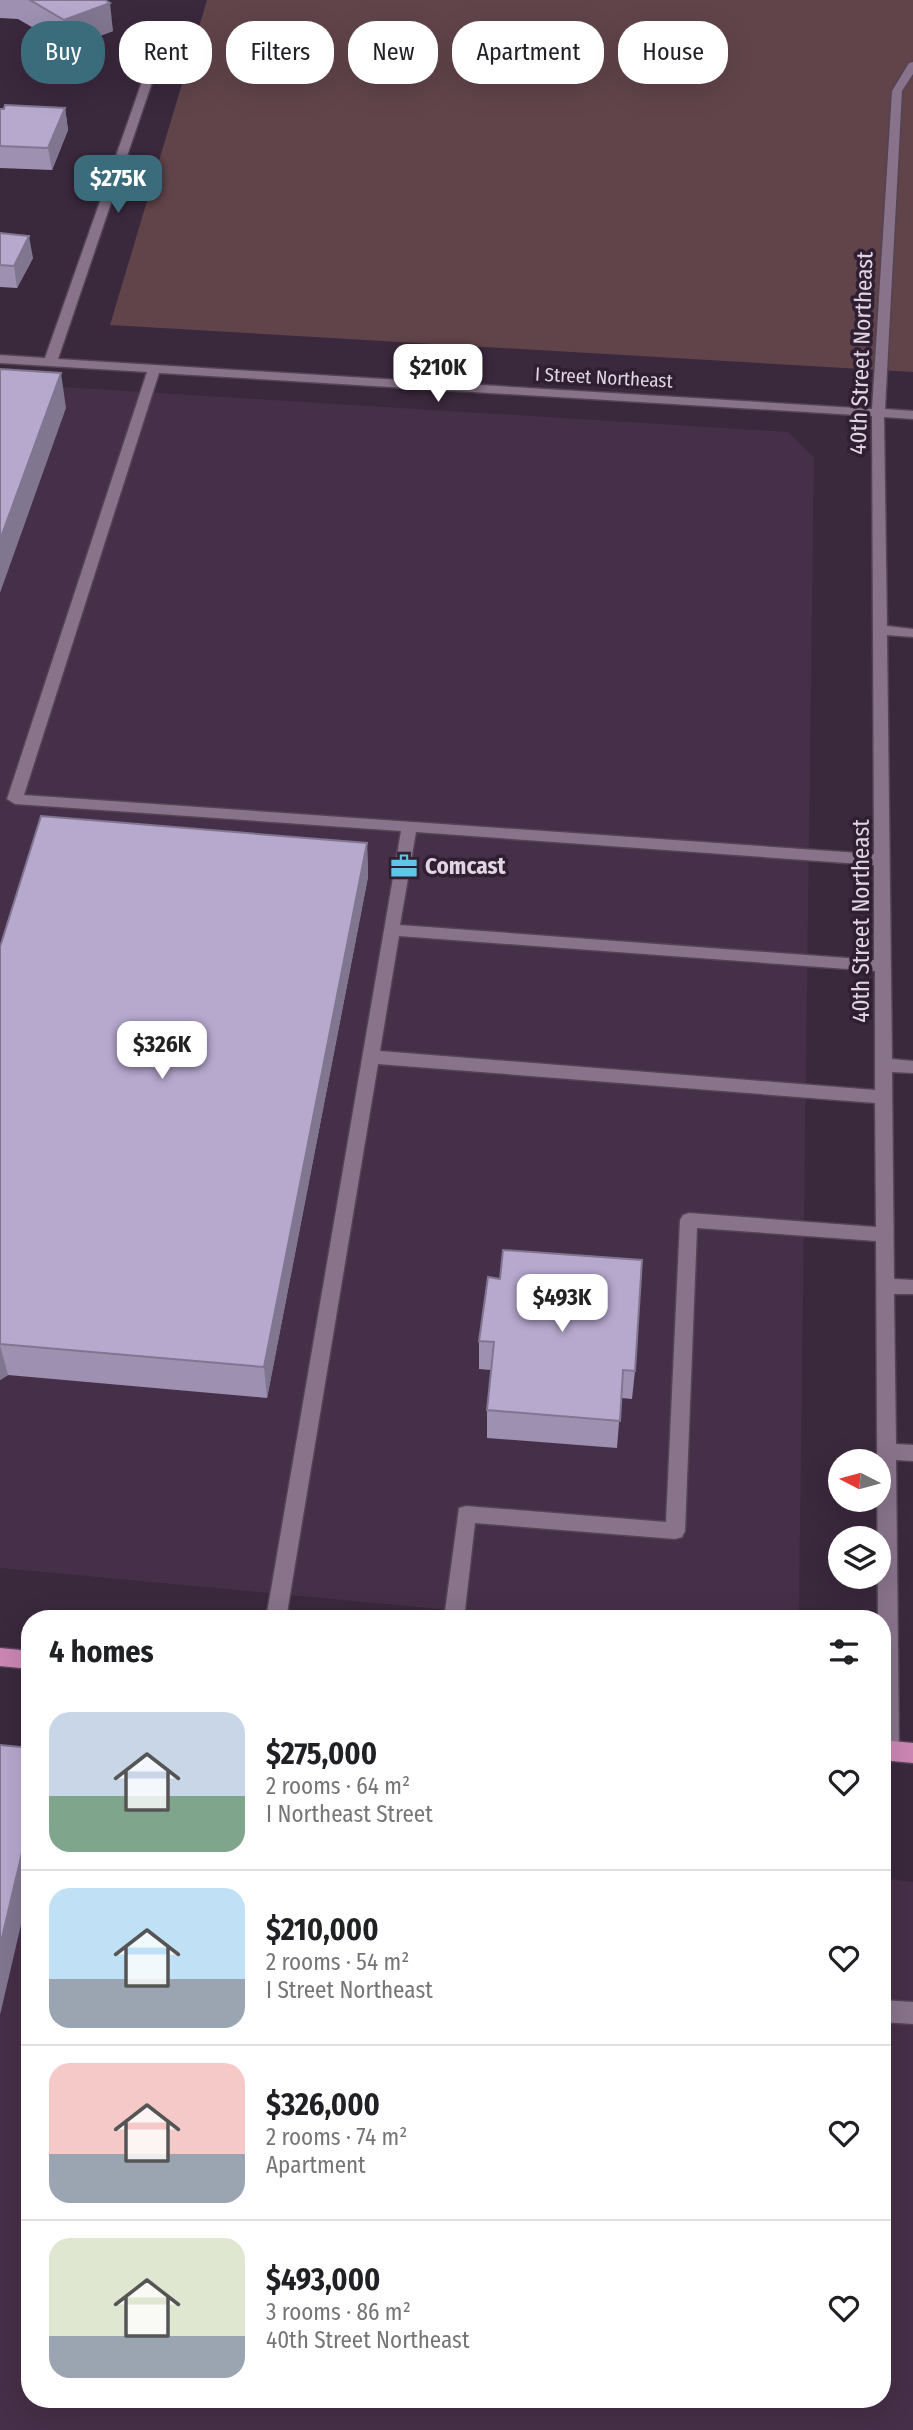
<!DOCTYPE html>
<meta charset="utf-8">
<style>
:root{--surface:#fff;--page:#f6f6f6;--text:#202124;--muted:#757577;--line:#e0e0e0;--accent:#3b6c7c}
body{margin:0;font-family:"Fira Sans Condensed",sans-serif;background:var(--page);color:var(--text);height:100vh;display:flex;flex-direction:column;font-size:26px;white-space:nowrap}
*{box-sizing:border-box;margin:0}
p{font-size:23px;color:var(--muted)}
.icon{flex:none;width:38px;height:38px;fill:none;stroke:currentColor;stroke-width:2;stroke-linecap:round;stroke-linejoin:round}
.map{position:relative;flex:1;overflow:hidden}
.side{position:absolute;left:21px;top:1610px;width:870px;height:798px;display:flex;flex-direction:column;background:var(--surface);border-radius:28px;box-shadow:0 7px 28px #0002}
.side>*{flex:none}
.top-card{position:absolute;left:21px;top:21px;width:872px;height:63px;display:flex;gap:14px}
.needle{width:46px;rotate:276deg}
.fabs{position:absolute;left:828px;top:1449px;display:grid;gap:14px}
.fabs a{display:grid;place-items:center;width:63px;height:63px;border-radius:50%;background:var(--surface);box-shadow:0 7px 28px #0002;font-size:35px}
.price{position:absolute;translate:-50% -60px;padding:0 16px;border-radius:14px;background:#fff;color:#222;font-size:23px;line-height:46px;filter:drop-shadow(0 2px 4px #0008)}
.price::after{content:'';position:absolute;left:50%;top:42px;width:21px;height:16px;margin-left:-10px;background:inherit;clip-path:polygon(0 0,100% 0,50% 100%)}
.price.current{background:var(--accent);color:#fff}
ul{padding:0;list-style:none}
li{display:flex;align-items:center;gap:21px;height:175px;padding:0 28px}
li+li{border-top:2px solid var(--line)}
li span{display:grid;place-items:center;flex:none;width:196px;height:140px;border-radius:21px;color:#555}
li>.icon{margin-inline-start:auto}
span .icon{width:84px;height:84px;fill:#fffc;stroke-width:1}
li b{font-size:30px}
h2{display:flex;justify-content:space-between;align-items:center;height:84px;padding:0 28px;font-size:30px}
.chip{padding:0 24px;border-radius:28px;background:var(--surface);box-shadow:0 7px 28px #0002;font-size:24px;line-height:63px}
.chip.current{background:var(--accent);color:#fff}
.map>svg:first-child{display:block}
.built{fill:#462f48}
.green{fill:#60444a}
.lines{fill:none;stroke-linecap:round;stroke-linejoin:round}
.minor-casing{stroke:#534454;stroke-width:3}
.major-casing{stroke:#534454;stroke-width:3}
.minor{fill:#88738a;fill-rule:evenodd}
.major{fill:#cc86b4;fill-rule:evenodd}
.wall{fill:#9d90b1}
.shaded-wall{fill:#807690}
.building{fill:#b7a8ce;stroke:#807690;stroke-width:2}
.labels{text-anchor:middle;stroke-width:7;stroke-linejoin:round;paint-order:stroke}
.far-street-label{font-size:19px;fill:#e0d5e1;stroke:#301f32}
.street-label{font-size:23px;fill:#e0d5e1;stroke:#301f32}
.poi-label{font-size:23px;font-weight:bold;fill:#e0d5e1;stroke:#301f32;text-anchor:start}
</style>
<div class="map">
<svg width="913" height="2430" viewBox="0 0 913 2430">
<rect width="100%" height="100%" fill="#3a283c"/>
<path class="built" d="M0,383L788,432L814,458L799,1608L793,1619H547L0,1568Z
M0,1785L30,1788V2399H882V1878L913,1882V2430H0Z"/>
<path class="green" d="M207,0H913V372L110,325Z"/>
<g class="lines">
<defs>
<path id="minor" d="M156,53L161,56L58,359L872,409L892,91L909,63L913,62V74L902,91L885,409L913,411V419L884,417L887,626L913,629V637L887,635L892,1059L913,1061V1073L892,1072L894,1279L913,1280V1294H894L896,1444L913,1445V1461L896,1460L899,1751L896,1758L889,1761L882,1758V1619H878L876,1241L697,1228L685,1531L682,1537L675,1539L475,1523L464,1619H444L459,1508L466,1506L666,1522L680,1220L683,1215L689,1213L876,1227L875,1103L378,1064L286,1619H266L401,831L15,804L7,799L147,372L0,363V355L45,358L151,56ZM159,373L872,416L874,854L24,795ZM416,832L874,865V960L400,925ZM399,936L875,971V1090L380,1051Z
M882,2000L913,2002V2024L882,2022Z"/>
<path id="major" d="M0,1648L30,1651V1669L0,1666Z
M882,1740L913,1743V1763L882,1760Z"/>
</defs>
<use href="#minor" class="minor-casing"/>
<use href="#major" class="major-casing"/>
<use href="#minor" class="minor"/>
<use href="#major" class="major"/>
</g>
<path class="wall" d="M0,0H105L113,31L68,48L18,19L0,18Z
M65,108L68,130L52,170L0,168V109Z
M0,232V233L33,258L17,288L0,287Z
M367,843L368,877L267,1398L8,1375L0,1380V947Z
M488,1277L635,1371L632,1399L621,1398L617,1448L487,1438V1410L491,1370L479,1369V1341Z"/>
<path class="shaded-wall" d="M110,3L113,31L68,48L64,20Z
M65,108L68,130L52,170L48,148Z
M29,236L33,258L17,288L14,266Z
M61,373L66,408L0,593V540Z
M367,843L368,877L267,1398L264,1367Z
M0,1345L8,1375L0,1380Z
M30,1819V1886L0,2015V1946Z"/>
<path class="building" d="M30,0H105L110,3L64,20Z
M5,105L65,108L48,148L0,146V109H4Z
M0,233L29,236L14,266L0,265Z
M0,369L61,373L0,540Z
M41,816L367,843L264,1367L0,1344V947Z
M503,1250L642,1260L635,1371L623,1370L620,1421L487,1410L494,1342L479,1341L488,1277L500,1279Z
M0,1745L30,1748V1819L0,1946Z"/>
<defs>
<symbol id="office-bare" viewBox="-9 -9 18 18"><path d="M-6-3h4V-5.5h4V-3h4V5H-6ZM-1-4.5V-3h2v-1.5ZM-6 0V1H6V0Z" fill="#5cc7e8" stroke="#301f32" stroke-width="2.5" paint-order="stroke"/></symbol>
</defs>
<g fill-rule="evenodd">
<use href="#office-bare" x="385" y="847" width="38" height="38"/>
</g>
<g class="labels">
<g class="far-street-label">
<text transform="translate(604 377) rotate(3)" y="7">I Street Northeast</text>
</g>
<g class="street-label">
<text transform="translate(861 353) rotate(-88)" y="8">40th Street Northeast</text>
<text transform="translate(861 921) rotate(-90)" y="8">40th Street Northeast</text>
</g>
<g class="poi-label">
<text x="425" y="874">Comcast</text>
</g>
</g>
</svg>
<div class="fabs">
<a><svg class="needle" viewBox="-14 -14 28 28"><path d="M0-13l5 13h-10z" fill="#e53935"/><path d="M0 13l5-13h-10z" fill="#757577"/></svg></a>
<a><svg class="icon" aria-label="layers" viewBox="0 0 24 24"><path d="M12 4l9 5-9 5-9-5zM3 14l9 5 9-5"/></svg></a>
</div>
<b class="price current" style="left:118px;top:215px">$275K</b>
<b class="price" style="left:438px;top:404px">$210K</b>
<b class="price" style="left:162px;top:1081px">$326K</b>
<b class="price" style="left:562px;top:1334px">$493K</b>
<div class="top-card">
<a class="chip current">Buy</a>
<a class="chip">Rent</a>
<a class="chip">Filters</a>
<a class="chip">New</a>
<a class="chip">Apartment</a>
<a class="chip">House</a>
</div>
<section class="side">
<h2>4 homes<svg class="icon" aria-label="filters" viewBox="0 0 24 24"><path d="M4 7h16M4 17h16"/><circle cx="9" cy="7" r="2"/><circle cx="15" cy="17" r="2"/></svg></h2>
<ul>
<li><span style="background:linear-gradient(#c9d6e8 60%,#7fa58c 0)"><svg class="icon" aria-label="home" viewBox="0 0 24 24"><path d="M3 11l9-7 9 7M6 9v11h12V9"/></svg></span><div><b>$275,000</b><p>2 rooms · 64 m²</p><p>I Northeast Street</p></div><svg class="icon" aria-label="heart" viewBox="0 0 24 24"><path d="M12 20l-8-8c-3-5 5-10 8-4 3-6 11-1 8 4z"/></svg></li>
<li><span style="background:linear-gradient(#bfe0f5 65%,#9aa5b1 0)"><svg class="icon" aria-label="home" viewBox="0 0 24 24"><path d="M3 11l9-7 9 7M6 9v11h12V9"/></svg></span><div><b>$210,000</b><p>2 rooms · 54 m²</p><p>I Street Northeast</p></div><svg class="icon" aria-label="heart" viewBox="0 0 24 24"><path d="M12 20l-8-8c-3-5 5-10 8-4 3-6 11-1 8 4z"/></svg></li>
<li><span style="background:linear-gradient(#f6c9c9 65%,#9aa5b1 0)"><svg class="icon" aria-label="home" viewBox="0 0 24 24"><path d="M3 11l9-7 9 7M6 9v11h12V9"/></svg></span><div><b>$326,000</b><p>2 rooms · 74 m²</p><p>Apartment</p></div><svg class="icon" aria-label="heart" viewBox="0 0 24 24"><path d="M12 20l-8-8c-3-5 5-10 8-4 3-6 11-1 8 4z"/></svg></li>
<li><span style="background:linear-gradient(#dfe7d0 70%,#9aa5b1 0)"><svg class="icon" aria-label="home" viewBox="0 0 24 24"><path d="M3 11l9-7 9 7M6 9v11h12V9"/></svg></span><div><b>$493,000</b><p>3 rooms · 86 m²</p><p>40th Street Northeast</p></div><svg class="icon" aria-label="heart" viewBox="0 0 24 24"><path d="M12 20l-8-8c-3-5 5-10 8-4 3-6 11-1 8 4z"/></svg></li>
</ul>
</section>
</div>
